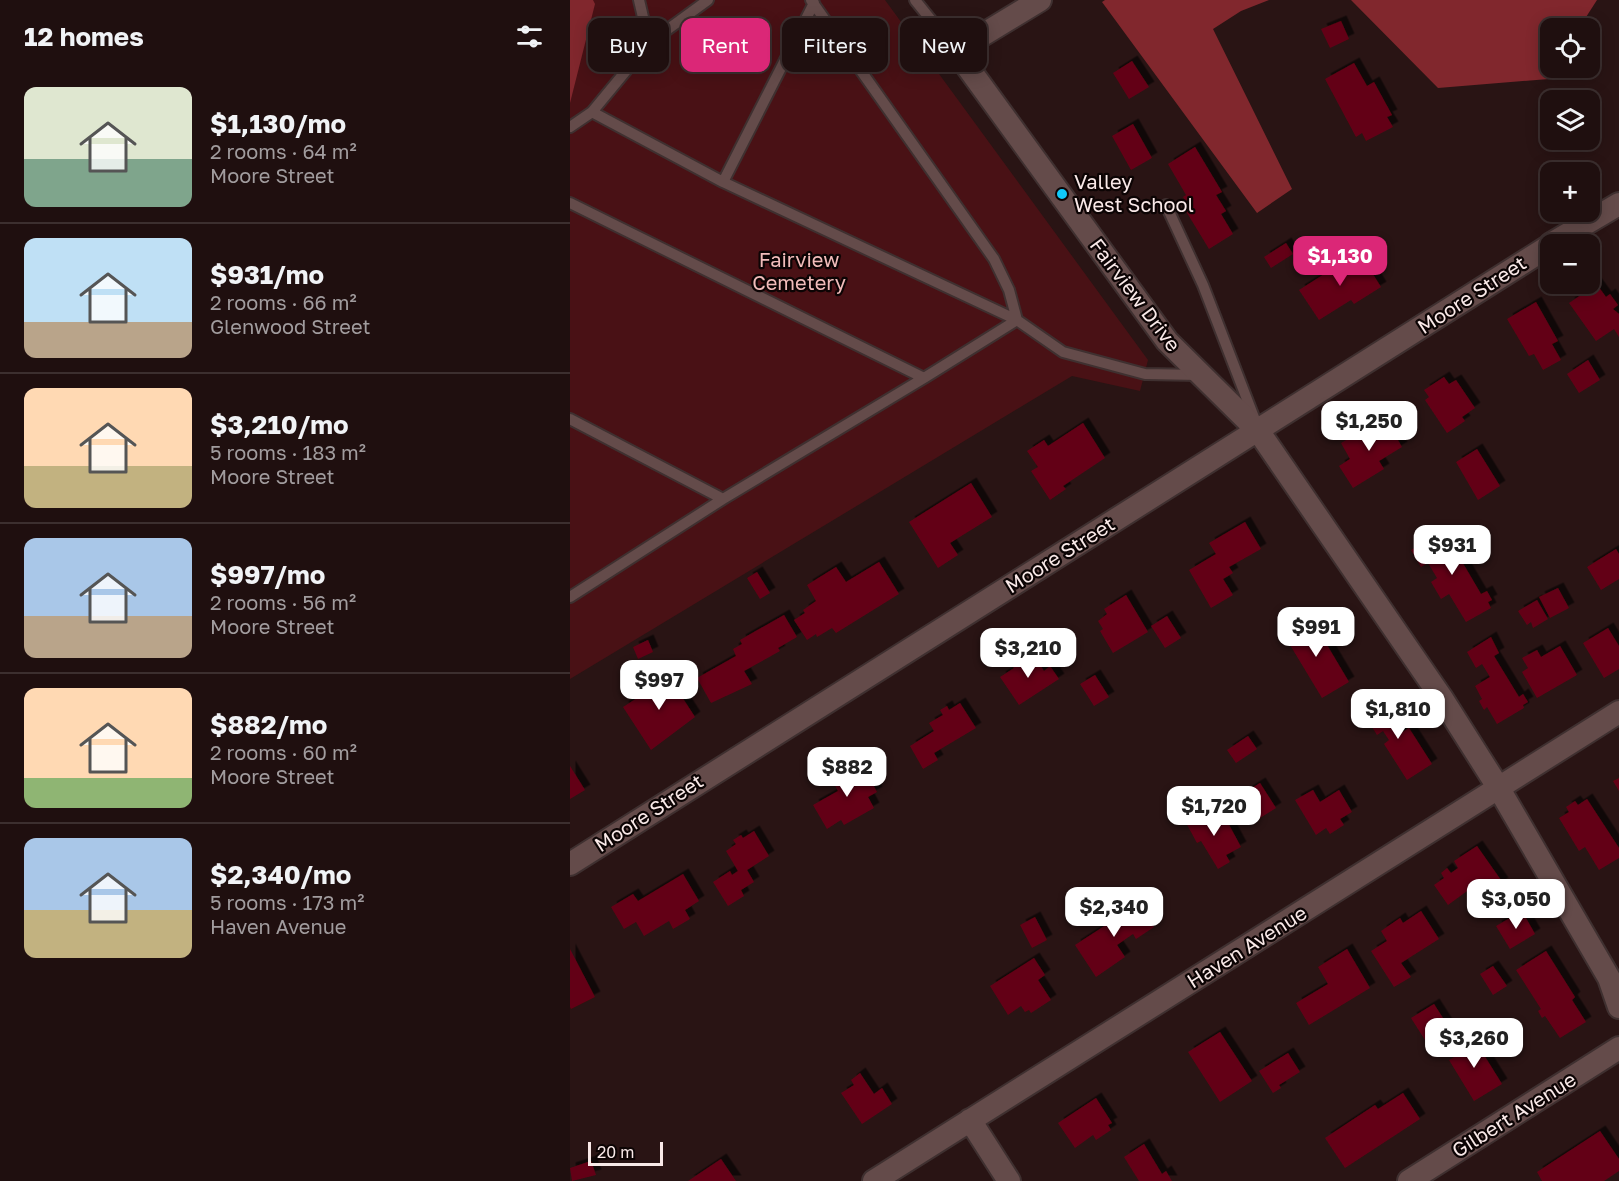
<!DOCTYPE html>
<meta charset="utf-8">
<style>
:root{--surface:#1f0f0f;--page:#271818;--text:#f1f3f6;--muted:#a19c9e;--line:#3c2f2f;--accent:#db2777}
body{margin:0;font-family:"Golos Text",sans-serif;background:var(--page);color:var(--text);height:100vh;display:flex;flex-direction:column;font-size:22px;white-space:nowrap}
*{box-sizing:border-box;margin:0}
p{font-size:20px;color:var(--muted)}
.icon{flex:none;width:33px;height:33px;fill:none;stroke:currentColor;stroke-width:2;stroke-linecap:round;stroke-linejoin:round}
.map{position:relative;flex:1;overflow:hidden}
.panel{display:flex;flex-direction:column;background:var(--surface);width:570px}
.panel>*{flex:none}
.hud{position:absolute;left:18px;top:18px;width:570px;height:54px;display:flex;gap:12px}
.buttons{position:absolute;left:970px;top:18px;display:grid;gap:12px}
.buttons a{display:grid;place-items:center;width:60px;height:60px;border-radius:12px;background:var(--surface);box-shadow:0 3px 15px #0003,0 0 0 2px var(--line);font-size:30px}
.scale{position:absolute;left:18px;bottom:15px;width:75px;box-sizing:border-box;padding-left:6px;border:3px solid #f9e9e8;border-top:0;font-size:16px;line-height:21px;white-space:nowrap;color:#f9e9e8;-webkit-text-stroke:4px #0c0404;paint-order:stroke}
.price{position:absolute;translate:-50% -51px;padding:0 14px;border-radius:12px;background:#fff;color:#222;font-size:20px;line-height:39px;filter:drop-shadow(0 2px 3px #0008)}
.price::after{content:'';position:absolute;left:50%;top:36px;width:18px;height:14px;margin-left:-9px;background:inherit;clip-path:polygon(0 0,100% 0,50% 100%)}
.price.selected{background:var(--accent);color:#fff}
ul{padding:0;list-style:none}
li{display:flex;align-items:center;gap:18px;height:150px;padding:0 24px}
li+li{border-top:2px solid var(--line)}
li span{display:grid;place-items:center;flex:none;width:168px;height:120px;border-radius:12px;color:#555}
li>.icon{margin-inline-start:auto}
span .icon{width:72px;height:72px;fill:#fffc;stroke-width:1}
li b{font-size:26px}
h2{display:flex;justify-content:space-between;align-items:center;height:72px;padding:0 24px;font-size:26px}
.chip{padding:0 21px;border-radius:12px;background:var(--surface);box-shadow:0 3px 15px #0003,0 0 0 2px var(--line);font-size:21px;line-height:54px}
.chip.selected{background:var(--accent);color:#fff}
main{display:flex;flex:1;min-height:0}
.map>svg:first-child{display:block}
.green{fill:#491115}
.forest{fill:#81272d}
.building{fill:#630415;filter:url(#shadow)}
.lines{fill:none;stroke-linecap:round;stroke-linejoin:round}
.lane-casing{stroke:#3f3030;stroke-width:14}
.street-casing{stroke:#3f3030;stroke-width:26}
.lane{stroke:#644b4a;stroke-width:10}
.street{stroke:#644b4a;stroke-width:22}
.poi-dot{fill:#10cafa;stroke:#0c0404;stroke-width:2}
.labels{text-anchor:middle;stroke-width:4.5;stroke-linejoin:round;paint-order:stroke}
.poi-label{font-size:20px;fill:#f9e9e8;stroke:#0c0404;text-anchor:start}
.park-label{font-size:20px;fill:#f1bcba;stroke:#0c0404}
.street-label{font-size:20px;fill:#f9e9e8;stroke:#0c0404}
</style>
<main>
<section class="panel">
<h2>12 homes<svg class="icon" aria-label="filters" viewBox="0 0 24 24"><path d="M4 7h16M4 17h16"/><circle cx="9" cy="7" r="2"/><circle cx="15" cy="17" r="2"/></svg></h2>
<ul>
<li><span style="background:linear-gradient(#dfe7d0 60%,#7fa58c 0)"><svg class="icon" aria-label="home" viewBox="0 0 24 24"><path d="M3 11l9-7 9 7M6 9v11h12V9"/></svg></span><div><b>$1,130/mo</b><p>2 rooms · 64 m²</p><p>Moore Street</p></div></li>
<li><span style="background:linear-gradient(#bfe0f5 70%,#b9a48a 0)"><svg class="icon" aria-label="home" viewBox="0 0 24 24"><path d="M3 11l9-7 9 7M6 9v11h12V9"/></svg></span><div><b>$931/mo</b><p>2 rooms · 66 m²</p><p>Glenwood Street</p></div></li>
<li><span style="background:linear-gradient(#ffd9b3 65%,#c2b280 0)"><svg class="icon" aria-label="home" viewBox="0 0 24 24"><path d="M3 11l9-7 9 7M6 9v11h12V9"/></svg></span><div><b>$3,210/mo</b><p>5 rooms · 183 m²</p><p>Moore Street</p></div></li>
<li><span style="background:linear-gradient(#a9c7e8 65%,#b9a48a 0)"><svg class="icon" aria-label="home" viewBox="0 0 24 24"><path d="M3 11l9-7 9 7M6 9v11h12V9"/></svg></span><div><b>$997/mo</b><p>2 rooms · 56 m²</p><p>Moore Street</p></div></li>
<li><span style="background:linear-gradient(#ffd9b3 75%,#8fb573 0)"><svg class="icon" aria-label="home" viewBox="0 0 24 24"><path d="M3 11l9-7 9 7M6 9v11h12V9"/></svg></span><div><b>$882/mo</b><p>2 rooms · 60 m²</p><p>Moore Street</p></div></li>
<li><span style="background:linear-gradient(#a9c7e8 60%,#c2b280 0)"><svg class="icon" aria-label="home" viewBox="0 0 24 24"><path d="M3 11l9-7 9 7M6 9v11h12V9"/></svg></span><div><b>$2,340/mo</b><p>5 rooms · 173 m²</p><p>Haven Avenue</p></div></li>
</ul>
</section>
<div class="map">
<svg width="1049" height="1181" viewBox="0 0 1049 1181">
<defs>
<filter id="shadow"><feDropShadow dx="5.5" dy="-5.5" stdDeviation="0" flood-color="#0009"/></filter>
</defs>
<rect width="100%" height="100%" fill="#291414"/>
<path class="green" d="M0,0H315L578,360L570,391L502,376L0,679Z"/>
<path class="forest" d="M0,0H23L25,4L0,103Z
M535,0H699L671,11L643,29L722,189L687,213L532,2Z
M781,0H1027L1009,28H981V68H986L979,79L868,88Z"/>
<path class="building" d="M771,21L779,39L760,48L751,29Z
M562,61L579,87L559,99L543,73Z
M784,63L797,86L804,82L822,115L817,117L823,127L796,141L792,133L786,137L755,79Z
M563,124L582,158L561,170L542,136Z
M625,147L652,192L646,195L656,211L651,214L663,234L639,249L614,208L618,205L613,197L616,195L598,164Z
M716,243L723,254L701,268L694,257Z
M789,252L811,287L784,304L781,300L749,320L729,290Z
M1020,275L1036,297L1040,294L1048,305L1043,309L1049,314V337L1044,329L1026,341L999,303L1011,295L1005,287L1011,284H1020Z
M966,302L988,341L982,344L991,360L973,370L964,354L959,356L937,319Z
M1018,360L1030,380L1009,393L997,374Z
M874,377L879,384L886,380L905,408L892,417L895,421L877,433L855,400L859,397L854,390Z
M815,418L832,447L809,461L814,469L783,488L769,466L780,459L771,443Z
M513,423L535,458L493,486L496,489L480,500L461,471L468,467L457,451L474,440L478,446Z
M907,449L930,486L908,500L886,462Z
M401,483L422,517L380,543L388,555L368,568L339,522Z
M675,522L691,549L659,567L663,573L653,579L663,595L641,608L619,570L646,554L639,543Z
M874,531L911,594L917,591L922,600L918,602L921,608L896,622L879,594L871,599L861,582L867,578L858,563L851,567L841,550Z
M1046,549L1049,554V579L1031,590L1017,567Z
M309,562L329,594L266,633L262,628L247,637L246,634L237,640L224,620L235,613L233,610L246,601L237,585L266,567L276,582Z
M187,572L200,593L190,599L177,578Z
M988,588L999,608L980,618L969,597Z
M556,595L578,632L543,653L530,631L533,629L528,621L537,614L534,609Z
M967,600L978,619L963,628L961,622L957,625L948,611Z
M214,615L227,637L208,648L210,651L174,671L182,684L141,703L127,678L166,656L163,649L172,644L170,640Z
M597,616L611,638L595,648L581,626Z
M741,618L779,682L752,698L714,635Z
M1038,628L1049,646V669L1034,678L1013,643Z
M921,637L929,653L924,656L949,697L953,694L958,702L953,705L954,708L927,724L917,707L914,710L909,701L912,699L905,686L920,677L912,664L906,668L897,652Z
M78,640L83,652L68,659L63,647Z
M990,646L1007,675L967,698L952,672L958,668L952,658L967,650L971,657Z
M463,654L474,671L480,666L489,679L449,705L430,677L444,668L441,664L450,657L453,661Z
M85,672L92,682L99,677L125,717L81,750L53,707L75,693L69,683Z
M525,675L539,697L524,706L510,684Z
M818,699L831,718L824,722L831,733L839,728L862,764L837,780L814,744L819,740L813,731L807,735L794,714Z
M390,703L406,728L364,753L368,760L353,769L340,746L364,731L359,723L373,715L370,710L377,706L379,710Z
M678,736L687,749L666,763L657,750Z
M291,763L307,792L298,797L304,808L274,825L271,820L257,829L243,805L268,791L262,780Z
M0,766L15,790L0,799Z
M1049,778V791L1043,781Z
M690,783L706,808L690,818L674,793Z
M743,790L750,802L769,790L782,812L770,819L774,825L760,834L756,828L746,835L725,800Z
M1017,799L1049,848V858L1029,870L1015,847L1009,851L989,818L999,812L996,807L1005,801L1008,805Z
M636,809L647,827L657,821L671,847L656,855L660,862L648,869L631,841L627,843L615,821Z
M184,831L199,856L177,870L184,882L171,890L174,896L158,906L143,882L160,871L162,875L168,871L156,851L166,844L163,840L171,835L173,838Z
M907,846L933,883L907,900L900,889L878,905L864,885L874,878L871,873L877,868L881,873L888,868L884,861Z
M113,874L129,901L115,910L120,919L103,929L99,921L74,936L66,922L54,929L41,907L63,894L68,901Z
M565,898L584,927L566,939L563,934L547,945L555,957L526,977L505,945L539,923L541,927L554,919L548,909Z
M851,911L869,939L831,963L841,977L824,987L801,951L817,941L811,931L830,918L833,923Z
M952,911L965,934L940,949L926,926Z
M465,917L477,940L462,948L450,925Z
M0,949L25,997L1,1009L0,1007Z
M777,949L800,988L739,1025L726,1003L758,984L748,967Z
M976,951L1005,997L1002,1000L1016,1022L990,1038L975,1016L972,1018L968,1011L971,1009L946,970Z
M464,958L475,975L468,980L481,1000L461,1013L459,1010L455,1012L451,1006L438,1015L420,986Z
M923,966L937,986L923,995L910,974Z
M864,1004L878,1026L855,1040L841,1018Z
M650,1032L682,1081L650,1102L618,1052Z
M901,1034L932,1084L904,1101L879,1060L891,1053L886,1044Z
M718,1053L730,1072L709,1085L711,1088L703,1093L689,1071Z
M290,1073L304,1094L312,1088L322,1104L292,1124L271,1093L284,1085L281,1080Z
M833,1093L850,1119L775,1168L755,1138L805,1105L808,1109Z
M526,1098L542,1123L538,1125L541,1130L526,1140L523,1135L505,1148L488,1123Z
M1030,1131L1049,1159V1171L1034,1181H972L967,1172Z
M574,1144L592,1174L596,1171L602,1181H569L554,1157Z
M151,1159L166,1181H118Z
M21,1161L26,1175L2,1181L0,1168Z"/>
<g class="lines">
<defs>
<path id="lane" d="M69,0L79,43
M241,0L424,259L439,290L447,320L493,352L575,374L630,375
M345,0L386,51
M0,127L22,112L79,43L138,0
M153,182L244,3
M0,203L354,378L447,320L153,182L22,112
M596,205L633,285L685,420
M0,419L153,499
M0,597L153,499L354,378"/>
<path id="street" d="M470,0L386,51L597,341L689,432L871,697L928,787L1039,978L1049,1007
M981,244L1049,204
M0,864C326,656 655,453 981,245
M400,1120L439,1181
M304,1181L1049,712
M839,1181L1049,1048"/>
</defs>
<use href="#lane" class="lane-casing"/>
<use href="#street" class="street-casing"/>
<use href="#lane" class="lane"/>
<use href="#street" class="street"/>
</g>
<circle class="poi-dot" cx="492" cy="194" r="6"/>
<g class="labels">
<g class="poi-label">
<text x="504" y="189">Valley<tspan x="504" dy="23">West School</tspan></text>
</g>
<g class="park-label">
<text x="229" y="267">Fairview<tspan x="229" dy="23">Cemetery</tspan></text>
</g>
<g class="street-label">
<text transform="translate(565 295) rotate(53)" y="7">Fairview Drive</text>
<text transform="translate(902 295) rotate(-33)" y="7">Moore Street</text>
<text transform="translate(490 555) rotate(-32)" y="7">Moore Street</text>
<text transform="translate(79 813) rotate(-33)" y="7">Moore Street</text>
<text transform="translate(677 947) rotate(-32)" y="7">Haven Avenue</text>
<text transform="translate(944 1115) rotate(-32)" y="7">Gilbert Avenue</text>
</g>
</g>
</svg>
<div class="buttons">
<a><svg class="icon" aria-label="locate" viewBox="0 0 24 24"><circle cx="12" cy="12" r="6"/><path d="M12 2v4M12 18v4M2 12h4M18 12h4"/></svg></a>
<a><svg class="icon" aria-label="layers" viewBox="0 0 24 24"><path d="M12 4l9 5-9 5-9-5zM3 14l9 5 9-5"/></svg></a>
<a>+</a>
<a>−</a>
</div>
<div class="scale">20 m</div>
<b class="price selected" style="left:770px;top:287px">$1,130</b>
<b class="price" style="left:799px;top:452px">$1,250</b>
<b class="price" style="left:882px;top:576px">$931</b>
<b class="price" style="left:746px;top:658px">$991</b>
<b class="price" style="left:458px;top:679px">$3,210</b>
<b class="price" style="left:89px;top:711px">$997</b>
<b class="price" style="left:828px;top:740px">$1,810</b>
<b class="price" style="left:277px;top:798px">$882</b>
<b class="price" style="left:644px;top:837px">$1,720</b>
<b class="price" style="left:946px;top:930px">$3,050</b>
<b class="price" style="left:544px;top:938px">$2,340</b>
<b class="price" style="left:904px;top:1069px">$3,260</b>
<div class="hud">
<a class="chip">Buy</a>
<a class="chip selected">Rent</a>
<a class="chip">Filters</a>
<a class="chip">New</a>
</div>
</div>
</main>
